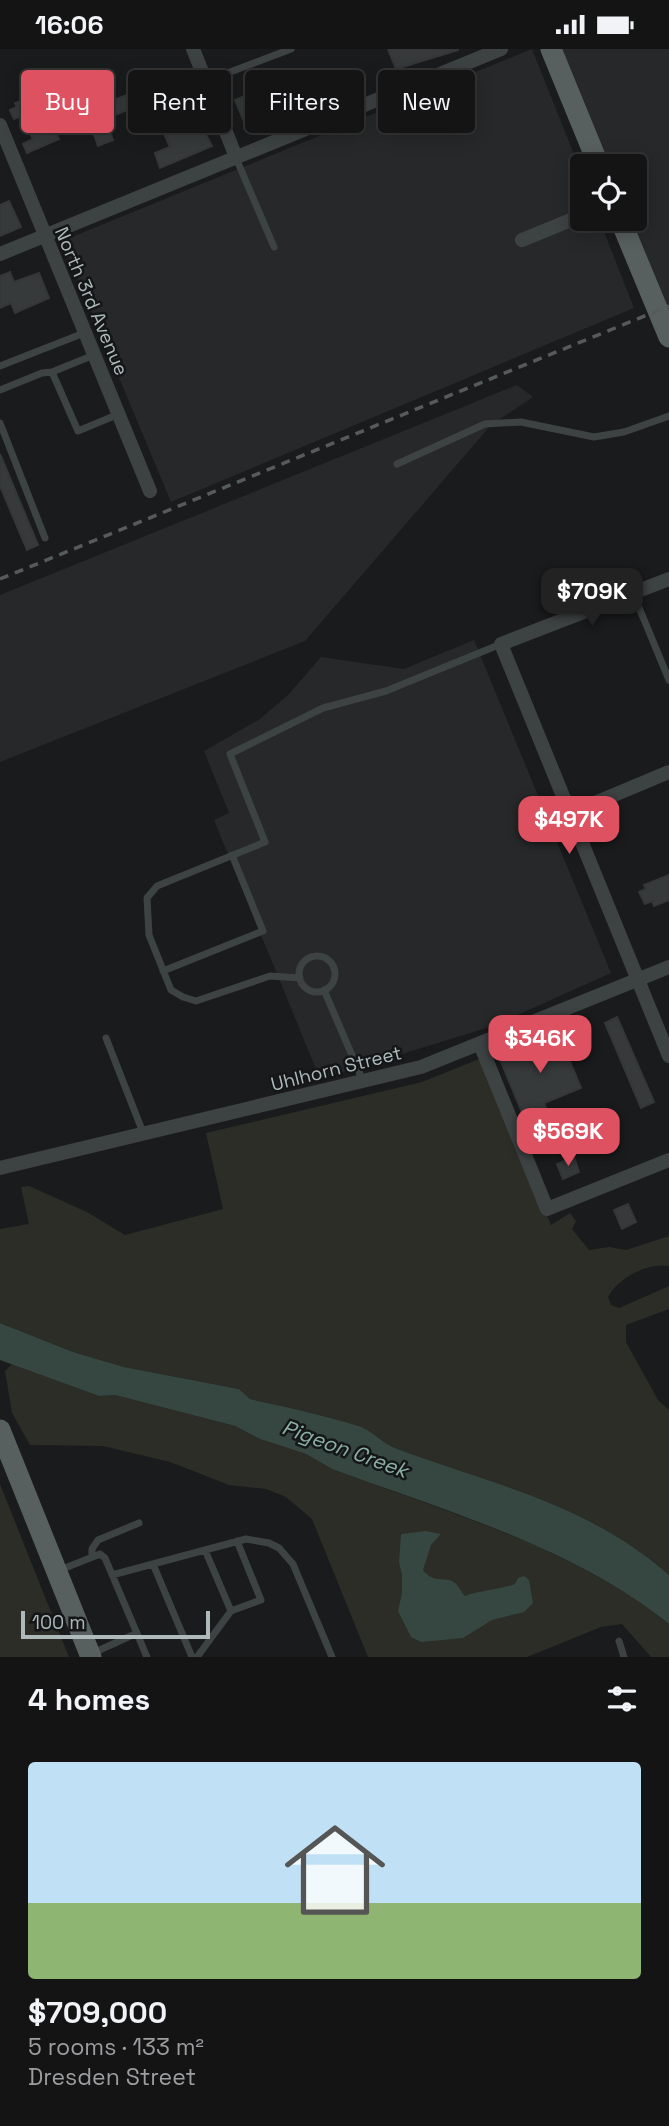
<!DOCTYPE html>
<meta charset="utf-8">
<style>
:root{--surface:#141415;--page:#1d1d1e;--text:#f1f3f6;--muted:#9d9ea0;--line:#333334;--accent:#dd5161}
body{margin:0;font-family:"Space Grotesk",sans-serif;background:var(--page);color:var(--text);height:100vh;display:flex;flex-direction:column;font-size:26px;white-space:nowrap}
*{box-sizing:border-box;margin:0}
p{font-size:23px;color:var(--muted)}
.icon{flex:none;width:38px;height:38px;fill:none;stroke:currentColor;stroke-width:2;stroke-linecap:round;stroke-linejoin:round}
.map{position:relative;height:1608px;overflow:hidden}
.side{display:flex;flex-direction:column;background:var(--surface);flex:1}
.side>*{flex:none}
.guide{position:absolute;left:21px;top:21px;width:628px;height:63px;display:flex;gap:14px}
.buttons{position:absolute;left:570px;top:105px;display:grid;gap:14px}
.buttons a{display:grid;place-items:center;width:77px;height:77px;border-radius:7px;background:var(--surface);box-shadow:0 4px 18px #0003,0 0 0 2px var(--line);font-size:35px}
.scale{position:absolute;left:21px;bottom:18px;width:189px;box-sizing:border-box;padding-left:7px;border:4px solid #aebab9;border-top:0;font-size:19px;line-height:24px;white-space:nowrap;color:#aebab9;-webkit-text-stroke:5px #151617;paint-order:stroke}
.price{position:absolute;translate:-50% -60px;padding:0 16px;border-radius:14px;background:var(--accent);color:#fff;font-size:23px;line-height:46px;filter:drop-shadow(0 2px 4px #0008)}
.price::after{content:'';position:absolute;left:50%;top:42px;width:21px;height:16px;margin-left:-10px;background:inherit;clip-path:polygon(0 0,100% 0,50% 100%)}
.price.active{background:#222;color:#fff}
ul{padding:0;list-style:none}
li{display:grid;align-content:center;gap:14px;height:371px;padding:0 28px}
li+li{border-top:2px solid var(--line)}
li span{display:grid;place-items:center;height:217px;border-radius:7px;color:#555}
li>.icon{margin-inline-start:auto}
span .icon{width:126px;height:126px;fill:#fffc;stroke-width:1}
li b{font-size:30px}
h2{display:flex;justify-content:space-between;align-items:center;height:84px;padding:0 28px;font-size:30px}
.chip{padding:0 24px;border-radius:7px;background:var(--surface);box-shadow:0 4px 18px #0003,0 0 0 2px var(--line);font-size:24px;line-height:63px}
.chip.active{background:var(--accent);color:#fff}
.status{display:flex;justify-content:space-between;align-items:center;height:49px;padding:0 35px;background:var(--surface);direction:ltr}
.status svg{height:19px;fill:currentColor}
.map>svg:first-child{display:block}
.built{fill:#262829}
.green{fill:#2b2d26}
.water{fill:#364640}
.building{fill:#373a3b;stroke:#343738;stroke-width:2}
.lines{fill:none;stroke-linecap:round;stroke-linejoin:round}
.service{stroke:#3d4242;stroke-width:7}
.minor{stroke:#3d4242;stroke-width:14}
.primary{stroke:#585f5f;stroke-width:21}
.rail{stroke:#555b5b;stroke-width:3.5;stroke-dasharray:9 7;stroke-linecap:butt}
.labels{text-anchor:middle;stroke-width:5;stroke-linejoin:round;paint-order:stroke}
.street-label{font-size:19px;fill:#aebab9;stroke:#151617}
.water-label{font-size:21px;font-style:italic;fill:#8ab0a4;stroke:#151617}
</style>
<div class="status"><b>16:06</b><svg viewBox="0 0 49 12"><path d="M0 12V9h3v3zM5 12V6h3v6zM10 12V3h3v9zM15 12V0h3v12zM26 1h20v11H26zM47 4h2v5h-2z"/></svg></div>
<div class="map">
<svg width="669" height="1608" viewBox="0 0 669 1608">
<rect width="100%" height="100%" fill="#1a1b1c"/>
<path class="built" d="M532,0L583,128V170H599L634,259L171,453L62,192Z
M551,0H669V257L658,262L620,170H635V117H599Z
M517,336L533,348L491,376L305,592L0,713V546Z
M474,591L611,924L493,977L320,1030L214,771L229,764L204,702L260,670L289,645L321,608L404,620Z"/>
<path class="green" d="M482,1009L551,1176L570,1164L576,1172L572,1180L589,1201L609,1198L626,1201L669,1187V1217C648,1213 618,1229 608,1248L611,1256L619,1259L669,1237V1260L626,1276V1293L658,1351L669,1361V1526C587,1454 494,1436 395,1399C382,1394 372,1381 359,1377C324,1366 286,1358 250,1350L239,1340L124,1318L73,1303L0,1274V1180L29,1175L21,1138L29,1137L87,1163L125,1186L223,1160L206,1084L422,1033Z
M12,1315L99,1347L115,1346L235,1377L260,1390L306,1405L332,1420C445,1463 574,1498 669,1575V1608H651L622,1575L601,1578L527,1608H368L312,1470L286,1448L266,1440L229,1436L170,1413L103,1397L30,1396L12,1364L5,1322Z
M0,1435L69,1608H0Z"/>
<path class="water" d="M0,1274L73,1303L124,1318L239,1340L250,1350C286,1358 324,1366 359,1377C372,1381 382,1394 395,1399C494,1436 587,1454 669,1526V1575C574,1498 445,1462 332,1420L306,1405L260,1390L235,1377L115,1346L99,1347L0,1311Z
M426,1482L441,1485L431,1496L423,1521C432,1532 437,1529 449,1531C458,1533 460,1542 465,1547C482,1541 498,1541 515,1535L518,1529L524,1527L529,1531L533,1554L524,1563L492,1571L463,1589L421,1593L411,1588L398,1562L402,1544V1526L399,1513L401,1485Z"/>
<path class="building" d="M388,0H458V1L396,20Z
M301,24L312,49L245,75L235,51Z
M180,30L184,39L158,50L154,41Z
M130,45L135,58L97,73L91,59Z
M37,47L41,59L14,70L10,61L17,58L15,54Z
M190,56L212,97L160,119L155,104L170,98L158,71Z
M106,74L113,91L98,97L92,80Z
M52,76L59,90L27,104L23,95L33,90L31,86Z
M9,152L21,178L0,187V156Z
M10,223L14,233L39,224L49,249L15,264L11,254L0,259V227Z
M0,405L38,496L27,501L0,437Z
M669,826V851L654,857L652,852L645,855L639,843L646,840L644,836Z
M617,968L654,1053L641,1059L605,974Z
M558,984L581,1039L544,1054L548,1064L526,1073L499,1008Z
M574,1108L579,1123L563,1130L557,1115Z
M628,1155L636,1173L622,1180L614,1161Z"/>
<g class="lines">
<path class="service" d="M206,32L291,0
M236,109L274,198
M94,306L52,323L78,382L119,365
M0,317L84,284
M0,341L42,324L52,323
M0,374L45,489
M397,415L485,375L521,373L594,388L624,383L669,367
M633,544L669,631
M299 925a18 18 0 1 1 36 0a18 18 0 1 1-36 0Z
M163,922L263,882L232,806
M300,929L270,927L196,952L183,948L171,941L149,886L147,849L157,837L265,793L230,705L323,659L386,642L501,595
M324,941L363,1032
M106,989L144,1086
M205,1501L231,1562L261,1551L237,1492
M92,1508V1500L98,1491L139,1474
M153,1515L192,1608
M60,1521L100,1505L105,1509L147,1608
M112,1526L246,1490L269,1494L279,1499L293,1515L332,1608
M619,1592L624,1608
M93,1604L137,1584
M197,1608L231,1562"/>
<path class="minor" d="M193,0L236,108
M0,76L150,442
M522,191L583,166
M0,205L501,0
M669,530L501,595L669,1007
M571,764L669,723
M480,995L547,1160L669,1111
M0,1119L421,1018L669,918"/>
<path class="primary" d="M551,0L599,117
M620,170L669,288
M0,1381L91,1608"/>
<path class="rail" d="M0,530L669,257"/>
</g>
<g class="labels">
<g class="street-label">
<text transform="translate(92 252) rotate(67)" y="7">North 3rd Avenue</text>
<text transform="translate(336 1019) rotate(-14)" y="7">Uhlhorn Street</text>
</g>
<g class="water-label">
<text transform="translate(345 1400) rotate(20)" y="7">Pigeon Creek</text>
</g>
</g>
</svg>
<div class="buttons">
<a><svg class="icon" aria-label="locate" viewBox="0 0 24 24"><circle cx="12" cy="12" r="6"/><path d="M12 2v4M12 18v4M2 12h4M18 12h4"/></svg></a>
</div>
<div class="scale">100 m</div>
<b class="price active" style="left:592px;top:579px">$709K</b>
<b class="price" style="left:569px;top:807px">$497K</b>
<b class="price" style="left:540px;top:1026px">$346K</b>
<b class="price" style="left:568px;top:1119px">$569K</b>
<div class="guide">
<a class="chip active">Buy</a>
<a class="chip">Rent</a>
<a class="chip">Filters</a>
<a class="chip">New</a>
</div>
</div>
<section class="side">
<h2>4 homes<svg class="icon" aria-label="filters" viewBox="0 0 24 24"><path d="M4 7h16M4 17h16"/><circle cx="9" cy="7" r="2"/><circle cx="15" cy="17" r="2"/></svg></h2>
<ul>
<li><span style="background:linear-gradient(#bfe0f5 65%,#8fb573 0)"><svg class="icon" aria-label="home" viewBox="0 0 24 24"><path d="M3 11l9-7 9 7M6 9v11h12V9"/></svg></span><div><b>$709,000</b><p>5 rooms · 133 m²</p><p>Dresden Street</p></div></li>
</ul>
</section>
